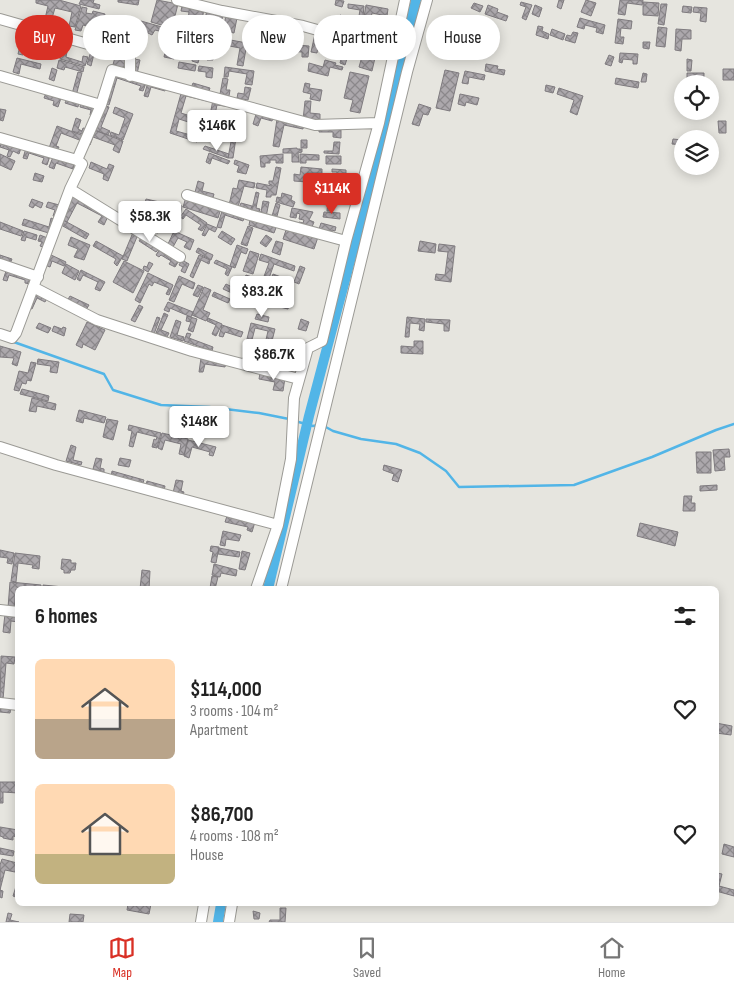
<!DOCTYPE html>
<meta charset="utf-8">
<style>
:root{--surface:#fff;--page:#f6f6f6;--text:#222;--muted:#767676;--line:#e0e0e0;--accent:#d93025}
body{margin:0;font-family:"Sofia Sans Condensed",sans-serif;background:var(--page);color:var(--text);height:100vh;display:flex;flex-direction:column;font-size:19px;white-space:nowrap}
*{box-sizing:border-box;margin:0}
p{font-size:16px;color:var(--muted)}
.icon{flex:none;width:28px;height:28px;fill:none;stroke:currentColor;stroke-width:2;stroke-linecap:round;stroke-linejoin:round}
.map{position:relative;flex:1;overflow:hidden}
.side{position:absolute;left:15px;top:586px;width:704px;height:320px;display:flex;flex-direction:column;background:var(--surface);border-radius:8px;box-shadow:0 2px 12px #0003}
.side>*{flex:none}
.hud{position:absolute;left:15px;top:15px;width:705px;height:45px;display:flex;gap:10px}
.controls{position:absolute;left:674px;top:75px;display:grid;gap:10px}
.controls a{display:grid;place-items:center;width:45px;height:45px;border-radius:50%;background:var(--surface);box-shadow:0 2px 12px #0003;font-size:25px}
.price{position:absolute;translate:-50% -42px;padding:0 11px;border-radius:5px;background:#fff;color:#222;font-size:16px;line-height:32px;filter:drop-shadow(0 1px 2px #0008)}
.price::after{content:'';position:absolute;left:50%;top:30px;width:15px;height:11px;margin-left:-8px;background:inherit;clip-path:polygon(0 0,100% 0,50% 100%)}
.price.current{background:var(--accent);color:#fff}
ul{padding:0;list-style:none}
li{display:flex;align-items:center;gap:15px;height:125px;padding:0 20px}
li span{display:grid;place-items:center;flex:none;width:140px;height:100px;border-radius:8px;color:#555}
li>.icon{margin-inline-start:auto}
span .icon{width:60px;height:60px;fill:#fffc;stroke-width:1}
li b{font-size:21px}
h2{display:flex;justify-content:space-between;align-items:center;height:60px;padding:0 20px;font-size:21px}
.pill{padding:0 18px;border-radius:22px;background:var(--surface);box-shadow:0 2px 12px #0003;font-size:18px;line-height:45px}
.pill.current{background:var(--accent);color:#fff}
.dock{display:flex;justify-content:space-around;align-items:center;height:70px;border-top:1px solid var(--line);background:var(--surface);font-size:14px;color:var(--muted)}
.dock a{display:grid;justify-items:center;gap:2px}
.dock .current{color:var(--accent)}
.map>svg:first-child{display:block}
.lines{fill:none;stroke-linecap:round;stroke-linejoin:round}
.stream{stroke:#52b5e7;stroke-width:2.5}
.canal{stroke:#52b5e7;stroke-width:10}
.building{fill:url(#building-cross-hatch);stroke:#7f7b7f}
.minor-casing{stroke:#9b9a95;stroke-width:12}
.minor{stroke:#fff;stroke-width:10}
</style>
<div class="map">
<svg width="734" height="922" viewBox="0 0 734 922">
<defs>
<pattern id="building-cross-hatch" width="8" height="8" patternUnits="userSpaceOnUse" patternTransform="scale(1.25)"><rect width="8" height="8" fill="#aca8ac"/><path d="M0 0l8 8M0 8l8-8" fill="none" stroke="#8b888b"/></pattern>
</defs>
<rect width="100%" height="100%" fill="#e6e5df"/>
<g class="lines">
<path class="stream" d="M11,341L104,374L113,390L161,405L209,407L259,413L289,419
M295,421L313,426L318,425
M324,426L333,431L361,439L396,444L420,453L446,471L459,487L574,485L652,457L716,430L734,424"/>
<path class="canal" d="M268,589L309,416L372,178L416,0
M218,922L221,904"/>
</g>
<path class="building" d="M36,0H59L81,6L75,27L69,26L72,12L55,8L50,25L68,30L66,35L40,29L41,23H44L48,6L36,3Z
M81,0H94L93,3L100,5L99,9L79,4Z
M118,0H139L138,5L118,2Z
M157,0L178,4L172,28L151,22Z
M336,0L344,1L342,7L335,5Z
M559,0H564L561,9L557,7Z
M586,0L596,3L591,16L581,12Z
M620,0H643L642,5L627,3L625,15L618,14Z
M521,2L532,5L526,20L522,18L526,7L520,5Z
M643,2L659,3L658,16L643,15Z
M474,3L483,6L480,12L471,8Z
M348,4L364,6L363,17L359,16L360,10L348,8Z
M661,4H667L664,25L658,24Z
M366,5L388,9L387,16L372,13L371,18L364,17Z
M488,5L498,9L497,12L508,16L506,21L485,14Z
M535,5L542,8L539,17L532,14Z
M182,6L204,10L201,23L188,20L189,12L181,11Z
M683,6L692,7L691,13L682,12Z
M82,7L87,8L86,13L92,14L93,11L105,14L101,30L83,25L81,31L75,30Z
M694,7L707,8L706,22L700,21L701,13L693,12Z
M207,11L223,14L221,26L215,24L216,20L205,18Z
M226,15L237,18L234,33L229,32L228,38L222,37Z
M340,15L346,17L344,27L338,26Z
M580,18L605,25L603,34L596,32L597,28L585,25L584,29L577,27Z
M618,19L632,21L631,29L621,28L620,37H624L623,44L615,43Z
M141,21L169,29L167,38L162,37L163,32L155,30L152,35L144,31L142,39L137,38Z
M175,22L189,26L187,34L173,30Z
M362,24L367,25L365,36L360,35Z
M538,26L543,27L542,31L549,34L548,39L536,35Z
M658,27L667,28L665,47L656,46Z
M347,29L360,32L358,38L346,35Z
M552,29L565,34L563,40L550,35Z
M676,29L691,30V39H682L681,51L675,50Z
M24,30L45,35L43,41L27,37L23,55L18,54Z
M170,32L196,37L193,50L188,49L189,41L175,38L173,48L168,46Z
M573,32L578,33L575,43L565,40L567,35L571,36Z
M199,33L224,39L222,47L218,46L219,44L204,41L198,63L192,61Z
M315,34L325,36L324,41L319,40L317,53L311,52Z
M47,35L64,40L62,48L45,44Z
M332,37L345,41L341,51L329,48Z
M225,39L247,43L243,66L237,65L240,48L224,45Z
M258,41L275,42V49H264L263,53H257Z
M346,42L359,45L357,51L350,49L345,65L340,63Z
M643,42H650L649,49L643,48Z
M279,43H285L284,58H278Z
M250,44H257L255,55H252V49L249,48Z
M286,44L309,46L308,57H302V52L286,51Z
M365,46L377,49L372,71L359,67Z
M208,47L214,48L213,60H207Z
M92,48L114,54L113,59L94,54L91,66L87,64Z
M62,50L67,52L66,57L82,62L83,56L88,57L85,66L60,59Z
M165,52L175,55L174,59L164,57Z
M620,53L638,54L637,64H633V60L623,59L622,63L619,62Z
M116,54L129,57L126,71L112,68Z
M609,55L614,57L611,66L605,64Z
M17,58L41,64L40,69L21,64L19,74L13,72Z
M134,59L140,60L137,74L131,73Z
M687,59L692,60L691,71H687Z
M59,60L84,67L83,72L65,67L64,70L57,68Z
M325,60L336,63L335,65L343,67L342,70L330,67L328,76L308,71L309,63L323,67Z
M179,62L196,65L195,71L178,68Z
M486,64L498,66L497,69L505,70L504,75L485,71Z
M199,66L213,68L212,78L206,77V72L198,71Z
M225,67L254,71L252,85L245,84L247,74L229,71L228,77H224Z
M52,68L57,70L54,81L49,79Z
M723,69H734V80H723Z
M445,70L459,73L450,111L436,108Z
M465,71L485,75L484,80L469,77L468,84L462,83Z
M78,72L82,73L76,96L72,94Z
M350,72L369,76L360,113L350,111L353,100L344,98Z
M114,73L146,83L143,91L139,90L141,86L117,78L109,105L104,104Z
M643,73L647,74L646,82H641Z
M687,73H704V80L690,79V82H687Z
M223,78L228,79L226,90H230L229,96L220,94Z
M616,78L639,82L638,88L615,84Z
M148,82L166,88L165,91L151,87L148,97L144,96Z
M193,83L210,88L208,94L191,88Z
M305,83L310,84L309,88L322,90L320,101L310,99L311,94L303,92Z
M546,85L555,87L553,93L545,91Z
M245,87L251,88L248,100L237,98L238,93L244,94Z
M559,88L583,96L577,115L570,112L574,100L557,94Z
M182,90L208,98L207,101L186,96L181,113L206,121L204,127L179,119L176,131L198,137L197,142L170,133Z
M46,93L61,98L58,107L53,105L54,101L44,98Z
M460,94L479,98L477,105L466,102L465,106L458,104Z
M67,99L79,102L78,107L65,103Z
M213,100L232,104L231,107L217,105L213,124H218L216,132L207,130Z
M305,101H311L310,113L320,114V121L303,120Z
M81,102L97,106L95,116L90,115L91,110L80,107Z
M419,104L431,108L428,115L423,114L419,126L412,124Z
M103,105L109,107L101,127L110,131L108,135L94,130Z
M115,107L133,114L123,140L110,135L111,132L119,135L125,118L113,113Z
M0,109L6,110L3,121L0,120Z
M257,111L274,115L272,121L261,118L258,126L253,124Z
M76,118L81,120L78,129L82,131L83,128L88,129L86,135L72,131Z
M277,119L304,123L303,129L284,125L279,147L273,146Z
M718,121H726V133H719Z
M319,125L341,127V138L333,137V132H319Z
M57,126L84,136L82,141L61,133L56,146L59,147L57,151L49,148Z
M92,129L123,141L119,153L113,150L115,145L93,137L90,145L86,144Z
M233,131H237L233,158H228Z
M673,139L682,140V145L672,144Z
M301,140H307V148H301Z
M2,141L21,148L19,154L13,151L10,157L7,156L9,150L0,147Z
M334,142H340L339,154L324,153V151H333Z
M205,146L229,154L228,158L203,149Z
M26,148L50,156L47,165L42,163L44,158L29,153L27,159L23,158Z
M297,148V149H302V152L298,153L299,162H292V153H283V149Z
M209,153L230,161L228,164L212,158L210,164L206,162Z
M0,154L15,161L11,170L0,165Z
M283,154V163H276V160H270V163H265V167H261L260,156Z
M300,154L319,155V160H306V163H300Z
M326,156H341V164H326Z
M53,157L74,165L73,169L56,163L54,169L49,167Z
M235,160L249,165L246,174L237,172L239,166L234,164Z
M91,162L107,169L109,164L114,166L108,181L103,179L104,174L89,168Z
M276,167L281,168L276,195H271V197H266L267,190L256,188L257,183L272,186V185L269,184V181H273Z
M301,167L322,169V173H307V182L294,181V174L300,175Z
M332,169L346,170V173H343L342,178L336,177L337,172H332Z
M35,173L44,176L42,182L33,180Z
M239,180L255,183L254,188L244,186L238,207L229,205L233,188L237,189Z
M198,181L204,183L202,191L214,194L212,201L194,196Z
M308,181L325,182L324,187L313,186V191H307Z
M326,182L345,183V188H334L332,211H327L329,187H326Z
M256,192L259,193L256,208L260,209L259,212H261L263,201L269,202L266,217L251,213Z
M282,193L292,196L291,200L295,202L293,207L276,202L277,197L281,198Z
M73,195L109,214L104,225L98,222L102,216L77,203L67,222L61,219Z
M186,197L221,208L218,218L183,207Z
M32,199L43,203L41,208L35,205L33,208L29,206Z
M146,199L164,203L163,208L145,203Z
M48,202L63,206L59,218L53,216L55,210L46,207Z
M166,203L182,206L180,217L174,216L176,209L165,206Z
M241,203L252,206L250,212L239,208Z
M276,203L280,205L276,220L271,219Z
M223,208L245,215L243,221L225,215L221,228L217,227Z
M292,208L313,212L309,220L314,222L312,227L299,224V222L303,223L304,220L299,219L300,214L297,213L296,218L290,217Z
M186,209L207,223L202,231L198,229L201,225L186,215L183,219L180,217Z
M324,212L340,213V219L323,217Z
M160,215L165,217L158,233L153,231Z
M51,218L56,220L52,234L22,225L24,219L49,227Z
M63,220L89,234L86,239L61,225Z
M250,220L277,225L274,233L249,225Z
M0,222L23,231L21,236L0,229Z
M321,223L336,227L335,231L332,230V233L319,229Z
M207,224L217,228L215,232L209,229L205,236L202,235Z
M248,226L253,228L247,246L241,244Z
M287,227L318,237L314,249L283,239Z
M134,230L139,232L127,261L122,259Z
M24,231L37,235L36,240L26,237L25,241L21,240Z
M174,231L194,240L190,250L184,247L187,242L178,238L173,247L168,244Z
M222,231L235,239L231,245L218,237Z
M143,234L161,246L156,252L139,241Z
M40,235L50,239L46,248L40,246L42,242L38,241Z
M266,235L272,239L266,247L260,243Z
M71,237L90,245L84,260L74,257L78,249L68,245Z
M96,241L123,256L117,266L114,263L116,259L93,246Z
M276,241L283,243L280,255L272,252Z
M420,241L436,244L435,253L418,251Z
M439,244L455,246L451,282L435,280L436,274L445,275L448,252L438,251Z
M237,245L248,249L246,254L241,252L235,268L230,266Z
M161,247L180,259L175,267L169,264L171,261L161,255L159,257L156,255Z
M198,248L213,255L211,260L196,252Z
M250,251L259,254L253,274L243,271Z
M49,254L66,262L64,266L52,261L50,267L45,265Z
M261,254L295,266L294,271L274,264L268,281L263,279L269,263L259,260Z
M0,255L12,259L10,264L0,261Z
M199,255L210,260L209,264L201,260L193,278L190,276Z
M182,260L189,264L185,273L181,271L183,267L179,265Z
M216,260L232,267L228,276L225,274L227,269L214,263Z
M124,261L144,271L133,293L113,282Z
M149,262L153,264L148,272L143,269L144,266L147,267Z
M66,264L79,271L75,280L62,273Z
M300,266L305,268L299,284L294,282Z
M7,268L32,276L30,284L25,283V280L9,275L7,281L3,280Z
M81,270L105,282L100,291L95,289L98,282L83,275L80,281L77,279Z
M148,273L173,285L169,295L166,294L169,288L154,282L152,286L149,284L140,303L135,300Z
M273,274L289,280L287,286L271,279Z
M246,275L252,277L247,291L241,289Z
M179,276L195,283L193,289L182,284L174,302L169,300Z
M226,284L236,289L234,294L223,289Z
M198,285L203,287L198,297L193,295Z
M204,287L211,290L203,310L210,313L206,321L192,315Z
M34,290L48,296L45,302L37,298L32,309L26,307Z
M214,292L230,299L228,303L212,296Z
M241,292L259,300L257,304L238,296Z
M70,296L89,305L86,310L67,301Z
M265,298L289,305L288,309L264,303Z
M168,302L193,312L191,317L170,308L169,312L164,310Z
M139,305L143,307L135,322L131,320Z
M164,313L168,315L161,330L169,333L167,337L156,333Z
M257,314L269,317L268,322L255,319Z
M187,316L197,319L193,332L188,330L191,322L186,321Z
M157,317L160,318L154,334L151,333Z
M407,317L425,319L424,331L419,330L420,324L410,323L409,337H405Z
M208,318L222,324L216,336L212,334L216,325L207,321Z
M301,319L309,322L306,331L298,329Z
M426,319L450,320L449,331H444V324L426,322Z
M176,320L181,322L177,335L184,337L183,341L170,337Z
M87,322L105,330L95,350L83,344L82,348L76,345Z
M39,323L51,328L48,333L36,328Z
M251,323L275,329L271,345L265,344L268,331L255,328L249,352L244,351Z
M222,325L243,332L241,337L225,332L223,337L219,336Z
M54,326L62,329L63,327L66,328L64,336L52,331Z
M187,333L191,334L189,338L213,347L212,351L184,341Z
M414,341H423V354L401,353V346L414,347Z
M0,346L21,352L17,366L12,364L14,358L0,357Z
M245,352L262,356L260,363L243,358Z
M201,358L226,363L225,367L205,364L203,372H199Z
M38,359L59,362L57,373L50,372L51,366L37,364Z
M31,362L36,363L31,381L27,380L26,384L22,383L19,391L14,390L19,371L28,373Z
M260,373L285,378L283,391L273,390L275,382L259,379Z
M22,389L49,396L48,401L20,394Z
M32,398L56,404L55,410L37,406L36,412L29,411Z
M79,410L106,417L104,423L84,418L83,423L76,421Z
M107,419L118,421L113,440L103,437Z
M129,425L161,433L157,448L152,447L154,439L156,440L157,437L137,432L133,447L129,446L132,431L128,430Z
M162,433L188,439L184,455L179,454L181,444L165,440L162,450L158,448Z
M188,440L216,447L213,456L209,455L210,452L192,447L189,458L184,456Z
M71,445L76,447L73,460L82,462L81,465L66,461Z
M729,449L730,457H724L725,470L715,471L713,450Z
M696,452H711V473H697Z
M96,458L102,459L100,468L104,469V472L93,469Z
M120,458L131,460L129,467L118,465Z
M384,465L402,470L398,482L392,480L394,474L383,470Z
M112,471L144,480L142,486L111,477Z
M176,480L183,481L181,491L184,492L183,495L173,493Z
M147,481L165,486L164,491L146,485Z
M717,485V490L700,491V486Z
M684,496H692L691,503H695V511H683Z
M227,516L255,522L252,532L247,530L248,527L225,522Z
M640,523L678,532L675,546L637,536Z
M223,531L241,535L239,541L226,539L225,546L220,545Z
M211,546L219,547L216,563L211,562L213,552L210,551Z
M219,548L240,552L239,557L218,554Z
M0,550L14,553L12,564L7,563L8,558L0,557Z
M242,551L250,553L245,570L239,569Z
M15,553L40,556L39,569L32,568L33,565L18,563L16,582L11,581Z
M62,559L71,560V563H76L75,570H71L70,573H64V570L61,569Z
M214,564L237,570L236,576L221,573L220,577L212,575Z
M142,570L150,571L149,589H140Z
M212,576L218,577L215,589L210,588Z
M10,582L41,585V589H16L14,609L8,608Z
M43,585L74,588V589H43Z
M5,614L18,615V622L11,621L10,633L3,632Z
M1,656L15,657L14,664L6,663L3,700H0Z
M0,706L11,708L10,713L0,712Z
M716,723L732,726L731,735L716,733Z
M0,782H18V793L3,792V803H0Z
M0,827L18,830L17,837L13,836V840L3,838V837L0,836Z
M724,844L734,847V857L722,854Z
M0,848L14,851L13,856L0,854Z
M2,859L17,863L15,872L5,870L0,890L3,891L2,898L0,897V865Z
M717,873L722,874L719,886L734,890V896L716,891Z
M18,880V898L13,896Z
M128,904H151L149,914L127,910Z
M280,908H286L285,922H269L270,920H280Z
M253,911L260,913L259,919H254Z
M8,913L12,914L10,920L19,922H6Z
M70,914L84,915L83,922H69Z"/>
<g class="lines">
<defs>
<path id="minor" d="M177,0L222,11L303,26L393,51
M0,19L130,56V76
M0,76L101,105
M0,138L77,160
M70,189L180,257
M187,195L250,215L346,241
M0,264L38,277
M33,287L97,320L192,351L299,379
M0,334L12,338L16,333L70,189L82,164L77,160L101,105L112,70L315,125L379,123
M0,447L56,465L278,525
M256,589L278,525L291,459L294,398L308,348L322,341L346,241L379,123L405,0
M281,589L407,72L427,0
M0,610L18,612
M0,703L18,705
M201,922L204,904
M229,922L232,904"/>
</defs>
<use href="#minor" class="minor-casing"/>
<use href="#minor" class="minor"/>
</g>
</svg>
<div class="controls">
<a><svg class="icon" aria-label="locate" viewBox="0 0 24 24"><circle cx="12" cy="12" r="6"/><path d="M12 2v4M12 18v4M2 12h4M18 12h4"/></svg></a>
<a><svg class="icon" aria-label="layers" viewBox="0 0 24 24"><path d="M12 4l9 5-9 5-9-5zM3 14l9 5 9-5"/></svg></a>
</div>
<b class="price" style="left:217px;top:152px">$146K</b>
<b class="price current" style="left:332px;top:215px">$114K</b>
<b class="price" style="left:150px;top:243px">$58.3K</b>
<b class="price" style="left:262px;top:318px">$83.2K</b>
<b class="price" style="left:274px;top:381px">$86.7K</b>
<b class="price" style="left:199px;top:448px">$148K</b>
<div class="hud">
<a class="pill current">Buy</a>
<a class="pill">Rent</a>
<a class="pill">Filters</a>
<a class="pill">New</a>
<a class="pill">Apartment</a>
<a class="pill">House</a>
</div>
<section class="side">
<h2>6 homes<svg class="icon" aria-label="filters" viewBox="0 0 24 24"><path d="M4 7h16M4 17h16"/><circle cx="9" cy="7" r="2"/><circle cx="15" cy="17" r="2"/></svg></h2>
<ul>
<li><span style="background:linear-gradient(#ffd9b3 60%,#b9a48a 0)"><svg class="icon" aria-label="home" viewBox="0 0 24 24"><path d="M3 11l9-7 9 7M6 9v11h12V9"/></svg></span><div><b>$114,000</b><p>3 rooms · 104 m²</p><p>Apartment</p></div><svg class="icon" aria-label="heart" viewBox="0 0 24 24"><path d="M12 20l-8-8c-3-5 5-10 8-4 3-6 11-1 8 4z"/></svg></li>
<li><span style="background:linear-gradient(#ffd9b3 70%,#c2b280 0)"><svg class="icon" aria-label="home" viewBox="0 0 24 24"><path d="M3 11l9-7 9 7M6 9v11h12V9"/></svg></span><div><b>$86,700</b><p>4 rooms · 108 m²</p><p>House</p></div><svg class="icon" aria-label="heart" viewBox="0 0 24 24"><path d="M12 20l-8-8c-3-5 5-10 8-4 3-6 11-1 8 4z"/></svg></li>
</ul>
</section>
</div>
<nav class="dock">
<a class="current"><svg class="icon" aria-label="map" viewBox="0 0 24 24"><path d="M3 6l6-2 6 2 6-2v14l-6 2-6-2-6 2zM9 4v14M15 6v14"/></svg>Map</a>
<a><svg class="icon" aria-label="saved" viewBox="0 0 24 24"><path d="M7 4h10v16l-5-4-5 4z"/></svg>Saved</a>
<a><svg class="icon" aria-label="home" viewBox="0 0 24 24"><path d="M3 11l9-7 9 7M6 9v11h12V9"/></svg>Home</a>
</nav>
